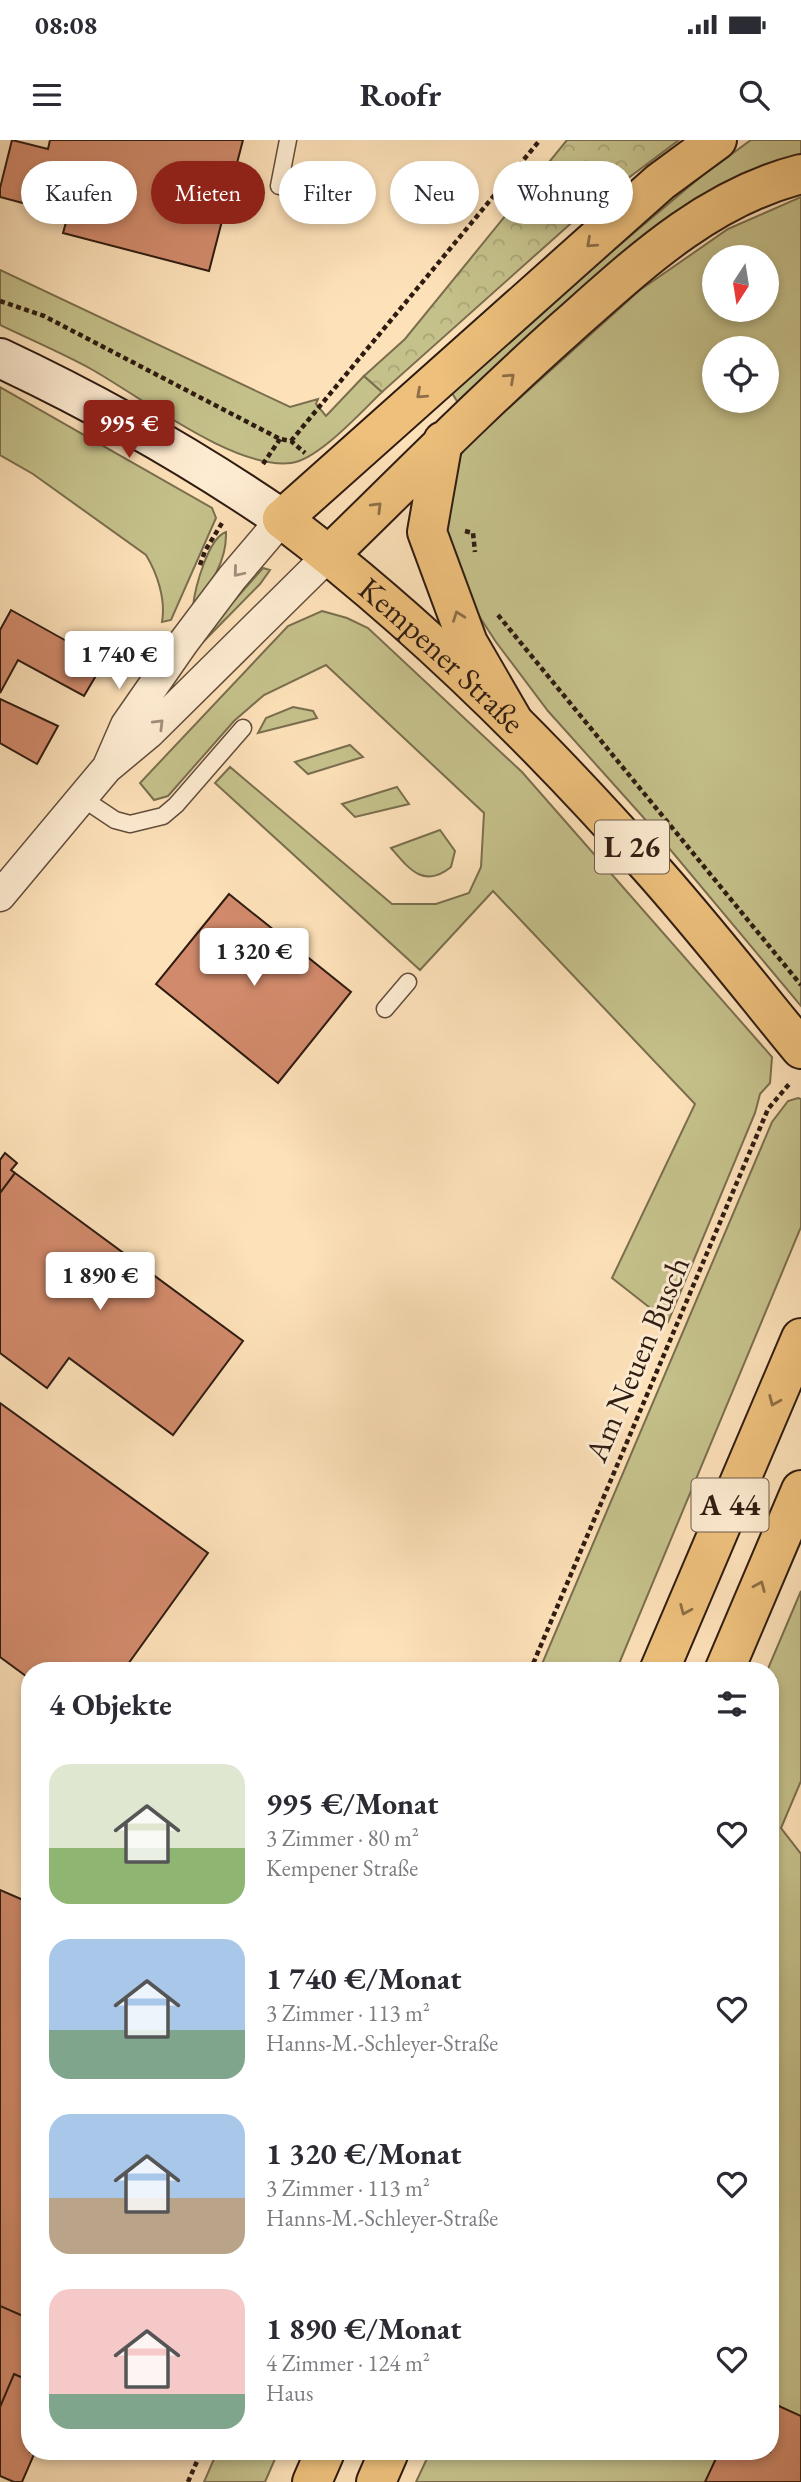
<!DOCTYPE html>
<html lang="de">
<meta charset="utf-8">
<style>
:root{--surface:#fff;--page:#f7f7f7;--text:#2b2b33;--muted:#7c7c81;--accent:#8f2418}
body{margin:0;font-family:"EB Garamond",serif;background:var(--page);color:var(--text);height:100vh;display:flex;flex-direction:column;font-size:26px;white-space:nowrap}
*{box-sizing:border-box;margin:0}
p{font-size:23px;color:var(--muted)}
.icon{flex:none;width:38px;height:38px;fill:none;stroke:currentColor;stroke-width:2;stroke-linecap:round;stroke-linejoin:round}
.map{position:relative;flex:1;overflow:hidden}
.sheet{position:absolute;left:21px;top:1522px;width:758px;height:798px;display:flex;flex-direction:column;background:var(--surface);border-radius:28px;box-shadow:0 4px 10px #0003}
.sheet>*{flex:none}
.banner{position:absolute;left:21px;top:21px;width:760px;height:63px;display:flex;gap:14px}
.needle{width:46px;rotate:192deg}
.controls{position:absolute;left:702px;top:105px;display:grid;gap:14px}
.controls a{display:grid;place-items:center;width:77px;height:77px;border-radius:50%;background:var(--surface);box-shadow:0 4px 10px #0003;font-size:35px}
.price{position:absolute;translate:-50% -60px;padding:0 16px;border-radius:7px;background:#fff;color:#222;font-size:23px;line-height:46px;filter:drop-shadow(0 2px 4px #0008)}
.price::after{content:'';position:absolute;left:50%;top:42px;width:21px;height:16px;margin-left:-10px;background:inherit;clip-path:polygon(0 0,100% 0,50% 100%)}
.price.on{background:var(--accent);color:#fff}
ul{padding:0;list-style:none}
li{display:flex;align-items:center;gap:21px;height:175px;padding:0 28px}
li span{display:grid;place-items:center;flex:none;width:196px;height:140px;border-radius:21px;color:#555}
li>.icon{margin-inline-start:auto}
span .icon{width:84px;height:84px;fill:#fffc;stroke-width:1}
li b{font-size:30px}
h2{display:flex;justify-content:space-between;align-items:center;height:84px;padding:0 28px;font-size:30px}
.pill{padding:0 24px;border-radius:32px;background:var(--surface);box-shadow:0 4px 10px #0003;font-size:24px;line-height:63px}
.pill.on{background:var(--accent);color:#fff}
.status{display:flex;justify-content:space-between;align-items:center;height:49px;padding:0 35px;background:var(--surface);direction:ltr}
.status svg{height:19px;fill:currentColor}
header{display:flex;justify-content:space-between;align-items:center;height:91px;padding:0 28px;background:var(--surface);font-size:32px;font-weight:700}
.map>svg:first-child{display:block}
.green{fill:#c5c18b;stroke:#7a6e4e;stroke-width:2;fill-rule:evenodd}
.forest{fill:url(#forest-crowns);stroke:#7a6e4e;stroke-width:2}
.building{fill:#d18a6b;stroke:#2f1c11;stroke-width:2}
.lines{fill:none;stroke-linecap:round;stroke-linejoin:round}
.lane-casing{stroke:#624d3b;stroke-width:19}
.street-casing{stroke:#624d3b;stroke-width:33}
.secondary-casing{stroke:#2f1c11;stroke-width:42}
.primary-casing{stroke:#2f1c11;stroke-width:42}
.highway-casing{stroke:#2f1c11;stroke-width:42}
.path{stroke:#2f1c11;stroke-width:4.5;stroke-dasharray:5 3.5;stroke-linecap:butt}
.lane{stroke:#feecd2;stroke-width:16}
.street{stroke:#feecd2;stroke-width:30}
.secondary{stroke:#feecd2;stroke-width:38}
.primary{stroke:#eec07c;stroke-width:38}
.highway{stroke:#eec07c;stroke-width:38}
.oneway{stroke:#8e6e46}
.oneway2{stroke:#a18e7b}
.labels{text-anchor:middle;stroke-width:6;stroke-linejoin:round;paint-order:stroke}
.shield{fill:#feecd2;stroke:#6d5a4b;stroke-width:2}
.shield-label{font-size:30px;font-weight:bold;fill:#2f1c11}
.street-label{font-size:32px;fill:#2f1c11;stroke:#feecd2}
</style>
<div class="status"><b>08:08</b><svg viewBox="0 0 49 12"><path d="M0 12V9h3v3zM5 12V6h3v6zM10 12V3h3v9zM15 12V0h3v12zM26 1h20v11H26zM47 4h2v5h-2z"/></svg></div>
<header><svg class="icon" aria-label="menu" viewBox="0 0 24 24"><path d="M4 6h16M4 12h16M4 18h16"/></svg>Roofr<svg class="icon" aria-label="search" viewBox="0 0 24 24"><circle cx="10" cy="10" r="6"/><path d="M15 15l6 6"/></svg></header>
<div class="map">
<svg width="801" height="2342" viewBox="0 0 801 2342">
<defs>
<pattern id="forest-crowns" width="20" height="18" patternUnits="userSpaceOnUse" patternTransform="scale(1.75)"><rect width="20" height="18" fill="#c5c18b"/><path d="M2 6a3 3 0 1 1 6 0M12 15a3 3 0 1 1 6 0" fill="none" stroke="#aaa577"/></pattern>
</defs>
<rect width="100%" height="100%" fill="#fde1b9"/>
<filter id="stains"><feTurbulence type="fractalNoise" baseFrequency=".00286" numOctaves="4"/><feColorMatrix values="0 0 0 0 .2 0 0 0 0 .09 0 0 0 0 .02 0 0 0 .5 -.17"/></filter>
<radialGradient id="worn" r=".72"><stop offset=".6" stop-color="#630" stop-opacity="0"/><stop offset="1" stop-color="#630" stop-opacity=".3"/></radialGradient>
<path class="green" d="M751,0H801V25L461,268L452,253L510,197L704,34Z
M801,57V866L643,677L548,571L496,502L449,430L441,402L450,332L464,310L483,291L640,150L728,89ZM714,117H766V170H714ZM714,208H766V261H714Z
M0,130L290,267L318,259L316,264L326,276L364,236L382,252C361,272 318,320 291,323C235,330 141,257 91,229C62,213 31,200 0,185Z
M0,247L212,368L216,378L171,480L162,482C166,459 157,433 146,415L33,334L0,315Z
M226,392C227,422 211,443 193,466C195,448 208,398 226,392Z
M263,428L270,430L260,444L203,502L200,499Z
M322,471L347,478L368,488L522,632L772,917L770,943L760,954L755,973L668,1182L612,1138L695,964L493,751L420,830L215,643L230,627L392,764H436L469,753L481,727L484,673L326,525L264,555L234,581L168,656L154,660L140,643L288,486Z
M293,567L313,571L317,578L258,593L266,578Z
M350,605L363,617L308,634L295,622Z
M397,647L409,664L355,677L342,664Z
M440,690L455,711L451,727C424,749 409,729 391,708Z
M798,958L801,959V1087L616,1531H539L772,982L788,961Z
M801,1451V1641L781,1688L801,1714V2342H416L430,2312H770V1531H767Z
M217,2312H278L265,2342H204Z"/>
<path class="forest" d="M567,0H679L587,69L382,252L364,236L405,199Z"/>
<path class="building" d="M12,0L48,9L50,0H243L209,131L63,93L68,75L0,57V48Z
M11,470L104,522L84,556L18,520L0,553V490Z
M0,559L58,586L37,624L0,603Z
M229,754L351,852L278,943L156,844Z
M5,1013L17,1023L11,1030L15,1033L0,1053V1020Z
M15,1033L243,1201L173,1295L69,1218L47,1248L0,1213V1053Z
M0,1263L208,1413L123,1531H30V1539L0,1517Z
M0,1750L30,1763V2179L0,2166Z
M0,2166L30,2179V2241L14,2234L0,2267Z
M14,2234L30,2241V2312H35L22,2342H14L0,2336V2267Z
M770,2262L801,2276V2342H705L719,2312H770Z"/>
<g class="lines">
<defs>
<path id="lane" d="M279,46L288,0
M82,658L115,680L130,684L163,676L176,665L243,588
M385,869L408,842"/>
<path id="street" d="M109,624L126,585L183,503L232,438L282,379
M0,756L107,628L149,593L329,415"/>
<path id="secondary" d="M0,218C98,264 193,318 282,379"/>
<g id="primary">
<path id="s1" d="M282,379C417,481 536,599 648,725C701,784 750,847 801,909"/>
</g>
<path id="highway" d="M443,301L427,392L468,503L512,579
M282,379L660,42L717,0
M329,415C408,338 485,260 567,187C638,124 707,58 801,34
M659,1531L801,1198
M724,1531L801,1350
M312,2342L325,2312
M376,2342L389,2312"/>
</defs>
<use href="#lane" class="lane-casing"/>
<use href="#street" class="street-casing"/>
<use href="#secondary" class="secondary-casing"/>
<use href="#primary" class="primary-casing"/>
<use href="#highway" class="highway-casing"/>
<path class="path" d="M0,161L44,176L280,299L291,301L305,313
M291,301L540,0
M263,324L280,299
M465,391L473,393L475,412
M200,425L205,411L222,383
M498,475L801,845
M530,1531L768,969L790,943
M188,2342L201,2312"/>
<use href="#lane" class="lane"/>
<use href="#street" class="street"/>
<use href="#secondary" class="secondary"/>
<use href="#primary" class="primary"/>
<use href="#highway" class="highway"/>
</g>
<defs><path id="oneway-chevron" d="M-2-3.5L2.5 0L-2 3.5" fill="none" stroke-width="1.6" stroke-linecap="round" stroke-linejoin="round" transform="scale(1.75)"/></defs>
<g class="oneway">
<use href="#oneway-chevron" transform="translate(591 103) rotate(138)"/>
<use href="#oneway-chevron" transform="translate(510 238) rotate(-42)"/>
<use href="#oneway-chevron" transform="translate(421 254) rotate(138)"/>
<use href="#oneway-chevron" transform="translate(377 367) rotate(-45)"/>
<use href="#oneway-chevron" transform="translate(458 476) rotate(-110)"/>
<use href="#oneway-chevron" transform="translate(774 1261) rotate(113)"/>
<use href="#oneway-chevron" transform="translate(760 1446) rotate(-67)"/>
<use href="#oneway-chevron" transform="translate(685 1470) rotate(113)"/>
</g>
<g class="oneway2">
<use href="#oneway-chevron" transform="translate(238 432) rotate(130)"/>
<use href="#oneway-chevron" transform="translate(159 584) rotate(-45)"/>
</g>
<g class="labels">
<g class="shield">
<rect x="595" y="680.5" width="74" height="53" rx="5"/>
<rect x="691.5" y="1338.5" width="77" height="53" rx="5"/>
</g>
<g class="shield-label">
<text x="632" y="717">L 26</text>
<text x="730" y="1375">A 44</text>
</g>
<g class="street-label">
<text dy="11" stroke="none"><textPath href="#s1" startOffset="210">Kempener Straße</textPath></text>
<text transform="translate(637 1219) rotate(-67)" y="11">Am Neuen Busch</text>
</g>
</g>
<rect width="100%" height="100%" filter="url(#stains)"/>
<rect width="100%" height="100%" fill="url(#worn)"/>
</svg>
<div class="controls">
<a><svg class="needle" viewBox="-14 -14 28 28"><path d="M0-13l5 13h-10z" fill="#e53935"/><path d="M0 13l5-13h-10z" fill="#7c7c81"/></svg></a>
<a><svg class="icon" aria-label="locate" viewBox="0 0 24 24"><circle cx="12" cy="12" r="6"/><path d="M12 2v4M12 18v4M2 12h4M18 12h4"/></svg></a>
</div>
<b class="price on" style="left:129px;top:320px">995 €</b>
<b class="price" style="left:119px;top:551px">1 740 €</b>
<b class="price" style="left:254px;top:848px">1 320 €</b>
<b class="price" style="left:100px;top:1172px">1 890 €</b>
<div class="banner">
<a class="pill">Kaufen</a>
<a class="pill on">Mieten</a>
<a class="pill">Filter</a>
<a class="pill">Neu</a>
<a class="pill">Wohnung</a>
</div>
<section class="sheet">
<h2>4 Objekte<svg class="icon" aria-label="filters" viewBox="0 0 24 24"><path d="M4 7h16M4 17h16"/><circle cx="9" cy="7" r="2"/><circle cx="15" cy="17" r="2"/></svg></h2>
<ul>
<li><span style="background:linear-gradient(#dfe7d0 60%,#8fb573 0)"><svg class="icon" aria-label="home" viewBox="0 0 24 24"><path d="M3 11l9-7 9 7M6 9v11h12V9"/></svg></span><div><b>995 €/Monat</b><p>3 Zimmer · 80 m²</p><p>Kempener Straße</p></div><svg class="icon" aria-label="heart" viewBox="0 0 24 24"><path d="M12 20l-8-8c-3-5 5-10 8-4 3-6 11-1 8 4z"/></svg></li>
<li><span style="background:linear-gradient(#a9c7e8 65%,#7fa58c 0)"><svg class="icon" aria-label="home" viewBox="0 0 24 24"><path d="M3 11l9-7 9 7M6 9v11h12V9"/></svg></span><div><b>1 740 €/Monat</b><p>3 Zimmer · 113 m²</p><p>Hanns-M.-Schleyer-Straße</p></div><svg class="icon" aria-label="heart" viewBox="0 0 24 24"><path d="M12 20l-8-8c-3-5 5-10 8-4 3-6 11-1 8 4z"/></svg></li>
<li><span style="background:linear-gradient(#a9c7e8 60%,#b9a48a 0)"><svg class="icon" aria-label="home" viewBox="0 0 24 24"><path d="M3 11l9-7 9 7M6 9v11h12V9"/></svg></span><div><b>1 320 €/Monat</b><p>3 Zimmer · 113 m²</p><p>Hanns-M.-Schleyer-Straße</p></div><svg class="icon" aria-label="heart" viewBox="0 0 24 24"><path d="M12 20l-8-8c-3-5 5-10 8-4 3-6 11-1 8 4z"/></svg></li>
<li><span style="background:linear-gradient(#f6c9c9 75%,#7fa58c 0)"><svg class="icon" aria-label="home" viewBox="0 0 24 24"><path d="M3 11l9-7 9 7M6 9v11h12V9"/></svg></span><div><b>1 890 €/Monat</b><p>4 Zimmer · 124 m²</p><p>Haus</p></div><svg class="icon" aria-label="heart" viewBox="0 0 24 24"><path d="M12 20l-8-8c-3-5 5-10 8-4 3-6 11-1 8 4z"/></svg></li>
</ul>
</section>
</div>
